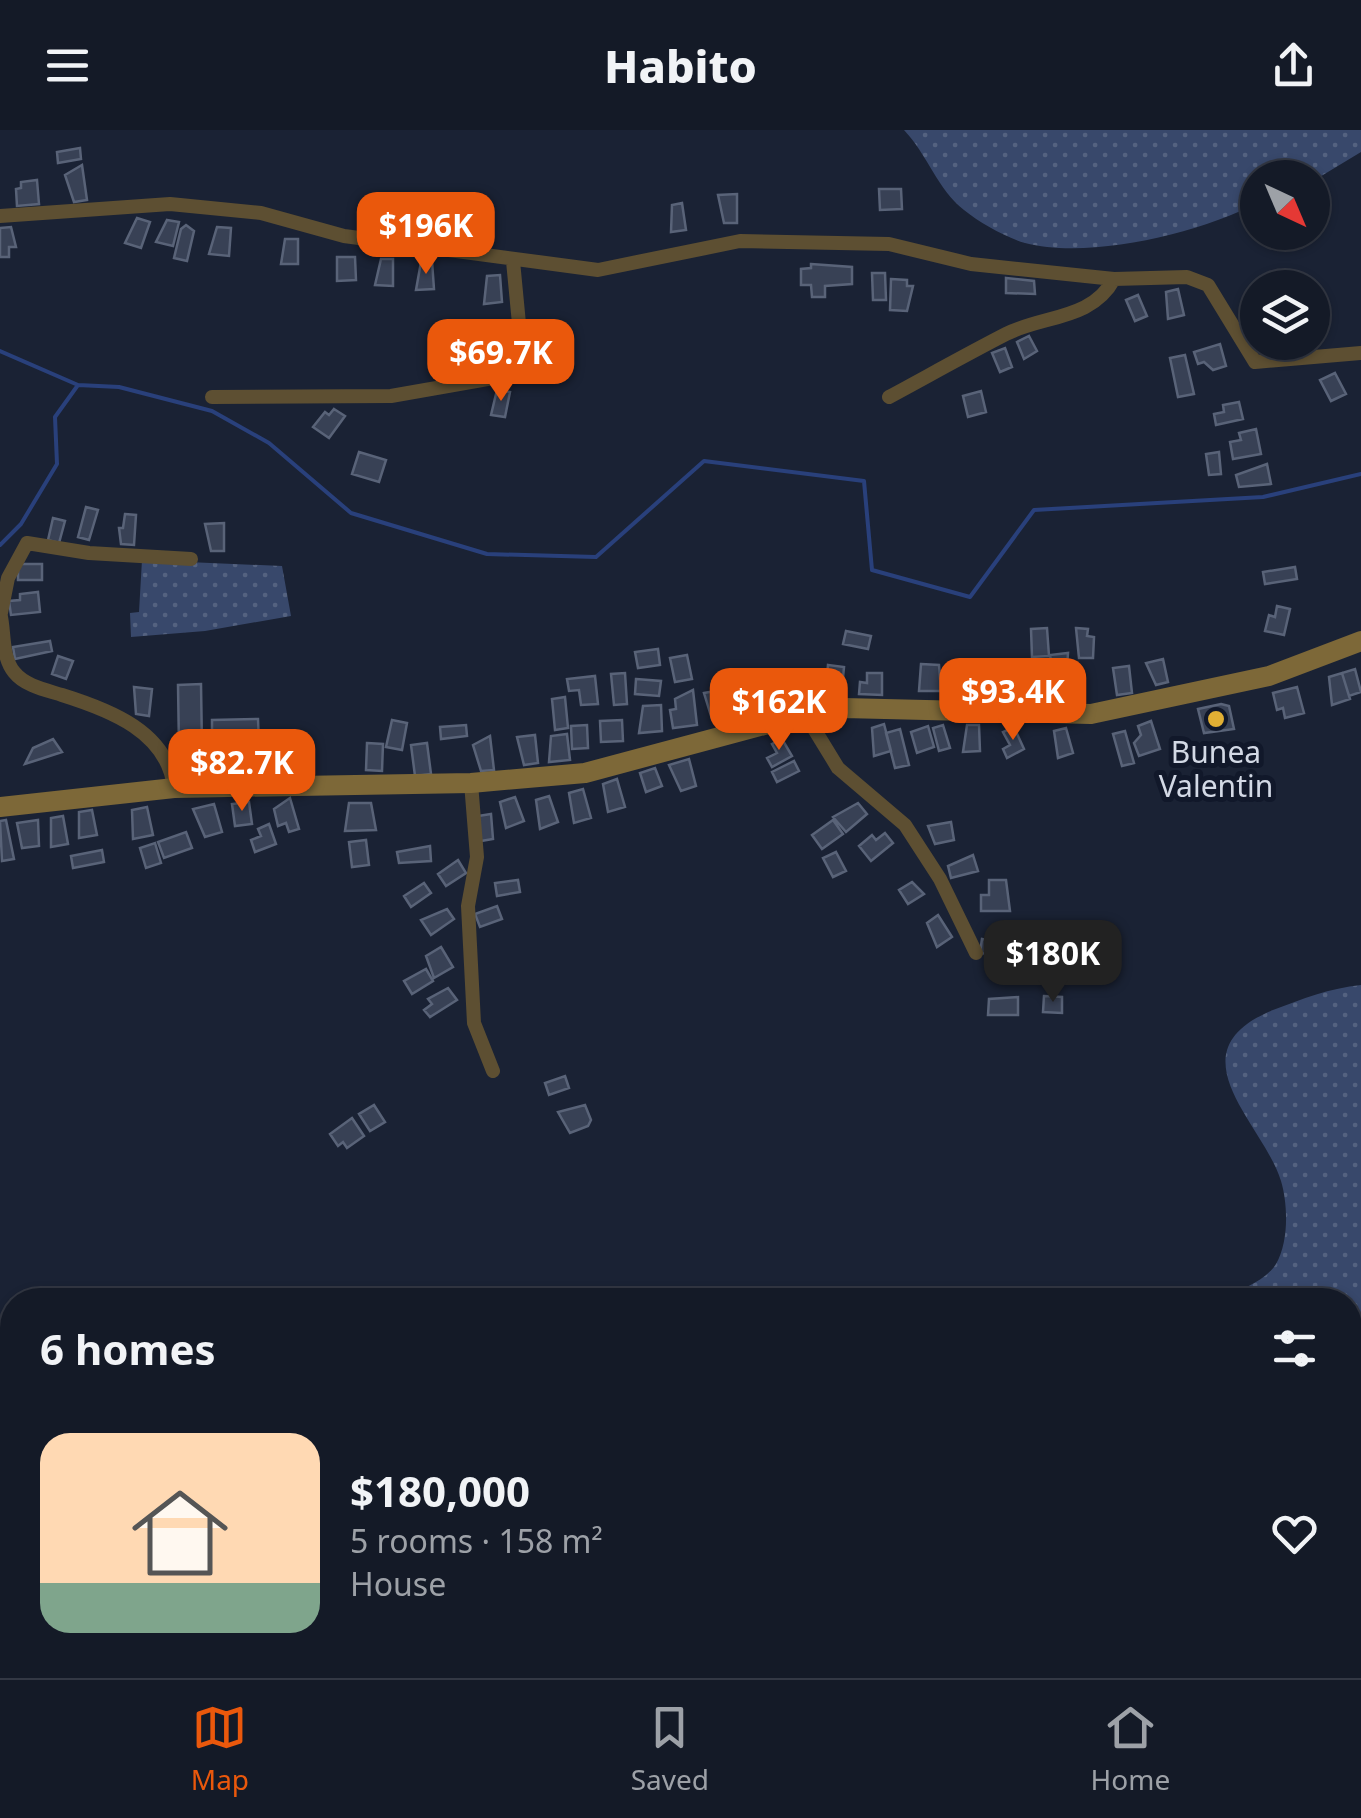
<!DOCTYPE html>
<meta charset="utf-8">
<style>
:root{--surface:#141a27;--page:#1d232f;--text:#f1f3f6;--muted:#9da1a7;--line:#333844;--accent:#ea580c}
body{margin:0;font-family:"Noto Sans",sans-serif;background:var(--page);color:var(--text);height:100vh;display:flex;flex-direction:column;font-size:38px;white-space:nowrap}
*{box-sizing:border-box;margin:0}
p{font-size:32px;color:var(--muted)}
.icon{flex:none;width:55px;height:55px;fill:none;stroke:currentColor;stroke-width:2;stroke-linecap:round;stroke-linejoin:round}
.map{position:relative;flex:1;overflow:hidden}
.side{position:absolute;left:0px;top:1158px;width:1362px;height:392px;display:flex;flex-direction:column;background:var(--surface);border-radius:40px 40px 0 0;box-shadow:0 2px 8px #0004,0 0 0 2px var(--line)}
.side>*{flex:none}
.needle{width:65px;rotate:136deg}
.tools{position:absolute;left:1240px;top:30px;display:grid;gap:20px}
.tools a{display:grid;place-items:center;width:90px;height:90px;border-radius:50%;background:var(--surface);box-shadow:0 2px 8px #0004,0 0 0 2px var(--line);font-size:50px}
.price{position:absolute;translate:-50% -85px;padding:0 22px;border-radius:20px;background:var(--accent);color:#fff;font-size:32px;line-height:65px;filter:drop-shadow(0 2px 5px #0008)}
.price::after{content:'';position:absolute;left:50%;top:60px;width:30px;height:22px;margin-left:-15px;background:inherit;clip-path:polygon(0 0,100% 0,50% 100%)}
.price.selected{background:#222;color:#fff}
ul{padding:0;list-style:none}
li{display:flex;align-items:center;gap:30px;height:250px;padding:0 40px}
li span{display:grid;place-items:center;flex:none;width:280px;height:200px;border-radius:30px;color:#555}
li>.icon{margin-inline-start:auto}
span .icon{width:120px;height:120px;fill:#fffc;stroke-width:1}
li b{font-size:42px}
h2{display:flex;justify-content:space-between;align-items:center;height:120px;padding:0 40px;font-size:42px}
header{display:flex;justify-content:space-between;align-items:center;height:130px;padding:0 40px;background:var(--surface);font-size:45px;font-weight:800}
.menu{display:flex;justify-content:space-around;align-items:center;height:140px;border-top:2px solid var(--line);background:var(--surface);font-size:28px;color:var(--muted)}
.menu a{display:grid;justify-items:center;gap:5px}
.menu .selected{color:var(--accent)}
.map>svg:first-child{display:block}
.grass{fill:url(#grass-dots)}
.lines{fill:none;stroke-linecap:round;stroke-linejoin:round}
.stream{stroke:#29407b;stroke-width:4}
.building{fill:#384155;stroke:#596378;stroke-width:2.5}
.minor{stroke:#5d4f32;stroke-width:14}
.secondary{stroke:#7d6838;stroke-width:20}
.poi-dot{fill:#e1af34;stroke:#11182a;stroke-width:4}
.labels{text-anchor:middle;stroke-width:10;stroke-linejoin:round;paint-order:stroke}
.poi-label{font-size:30px;fill:#d3d9e5;stroke:#11182a}
</style>
<header><svg class="icon" aria-label="menu" viewBox="0 0 24 24"><path d="M4 6h16M4 12h16M4 18h16"/></svg>Habito<svg class="icon" aria-label="share" viewBox="0 0 24 24"><path d="M12 15V3M7 8l5-5 5 5M5 13v7h14v-7"/></svg></header>
<div class="map">
<svg width="1361" height="1548" viewBox="0 0 1361 1548">
<defs>
<pattern id="grass-dots" width="8" height="8" patternUnits="userSpaceOnUse" patternTransform="scale(2.5)"><rect width="8" height="8" fill="#38486b"/><path d="M2 2h.1M6 6h.1" fill="none" stroke="#546280" stroke-width="1.8" stroke-linecap="round"/></pattern>
</defs>
<rect width="100%" height="100%" fill="#1a2234"/>
<path class="grass" d="M904,0H1361V22L1313,51L1258,48L1257,73C1200,103 1089,130 1025,113C1005,107 980,93 964,80C938,60 927,24 904,0Z
M142,430L282,436L291,486L205,501L131,507L130,483L139,482Z
M1361,855V1548H1239L1247,1538H1350V1170H1219C1237,1161 1265,1152 1276,1134C1289,1112 1288,1074 1281,1051C1264,994 1170,922 1273,880C1302,869 1330,858 1361,855Z"/>
<g class="lines">
<path class="stream" d="M0,221L78,255L119,257L212,281L269,313L351,383L487,424L596,427L704,331L864,351L872,440L970,467L1034,380L1263,367L1361,344
M0,415L21,394L57,334L55,287L78,255"/>
</g>
<path class="building" d="M80,18L81,29L58,33L57,22Z
M82,35L87,70L74,72L65,45Z
M37,50L39,74L17,76L16,59L21,58V52Z
M879,59H901L902,79L880,80Z
M737,64V93H724L718,65Z
M427,72H442V100L427,101Z
M682,73L686,100L671,102L672,75Z
M470,83L486,84L485,111L465,110Z
M137,88L150,92L141,118L125,113Z
M167,90L179,92L173,116L156,112Z
M186,95L194,101L187,131L174,128L181,99Z
M11,97L16,117H9V127H0V98Z
M217,97L231,98L229,126L209,124Z
M285,109H298V134H281Z
M337,127H355L356,150L337,151Z
M381,129H393V156L375,155Z
M432,131L434,159L416,160L421,132Z
M811,134L852,137V154L825,156V167H812L811,155H801V139L811,138Z
M872,143H885L886,170H873Z
M500,145L502,172L484,174L487,146Z
M1006,148L1034,151L1035,164L1006,163Z
M891,149L907,150V156H913L907,181L890,180Z
M1178,159L1184,185L1168,189L1166,162Z
M1138,165L1147,186L1135,191L1126,170Z
M495,200H506V222L487,225Z
M1029,206L1037,221L1024,229L1017,212Z
M1220,214L1226,236L1213,240L1204,232L1198,234L1194,222Z
M1005,218L1012,237L1000,242L992,223Z
M1185,225L1194,264L1178,267L1170,228Z
M1335,243L1346,264L1331,271L1320,250Z
M497,260L510,262L505,287L491,285Z
M981,261L986,282L968,287L963,266Z
M1239,272L1243,289L1216,295L1214,284L1224,282L1223,275Z
M334,279L345,286L329,308L313,297L325,282L329,285Z
M1256,299L1261,324L1233,329L1230,312L1241,310L1239,303Z
M359,322L386,330L379,352L352,344Z
M1219,322L1221,344L1209,345L1206,324Z
M1267,334L1271,354L1239,357L1236,345Z
M86,377L98,380L89,410L78,407Z
M125,384L136,385L134,415L121,414L119,398H123Z
M53,388L65,391L59,413L48,410Z
M224,393V421H211L205,394Z
M18,434H42V450H18Z
M1295,437L1297,449L1265,454L1263,442Z
M38,462L40,482L11,485L9,471L20,470V464Z
M1277,476L1290,479L1284,505L1265,501L1269,485L1275,487Z
M1047,498L1049,526L1032,527L1031,499Z
M1076,498L1088,499L1087,506L1094,507L1093,528H1079Z
M846,501L871,506L868,519L843,514Z
M50,511L52,521L15,529L13,517Z
M658,519L660,535L638,538L635,522Z
M1068,523L1066,552L1053,553L1054,562L1033,564L1031,547L1040,546L1039,537L1052,536L1050,525Z
M687,525L692,549L675,552L670,528Z
M58,526L73,531L66,549L52,544Z
M1163,529L1168,552L1156,555L1146,533Z
M982,530L983,561L969,562L964,531Z
M921,534L939,535L941,561H919Z
M828,535L844,537L842,558L826,557Z
M1129,536L1132,563L1117,565L1113,538Z
M1355,539L1361,562L1349,566L1342,543Z
M625,543L627,574L614,575L611,544Z
M867,543H882V565L859,564L860,552L867,553Z
M1342,543L1350,569L1332,575L1329,547Z
M778,545L783,572L769,574L760,548Z
M595,546L598,574L581,575L579,560L569,561L567,549Z
M636,549L661,551L659,566L635,564Z
M201,554L202,617L179,618L178,555Z
M134,557L152,559L149,586L136,584Z
M1297,557L1304,583L1285,588L1283,578L1277,580L1273,563Z
M693,560L697,595L673,598L670,580L676,579L675,569Z
M721,560L726,587L712,589L704,563Z
M565,567L568,598L555,600L552,569Z
M1221,574L1229,576L1234,599L1204,603L1198,579Z
M661,575L662,601L639,603L643,576Z
M258,589L259,614L212,616V590Z
M392,590L407,593L402,620L386,617Z
M622,590L623,611L601,612L600,591Z
M1151,591L1160,619L1139,626L1134,613L1141,605L1138,596Z
M884,594L891,621L874,626L872,598Z
M466,595L467,606L441,609L440,597Z
M587,595L588,618L572,619L571,596Z
M943,595L950,618L939,621L933,598Z
M967,595H979L980,621L963,622Z
M928,596L934,617L917,623L911,602Z
M1014,597L1024,619L1007,628L1003,619L1010,615L1003,602Z
M1066,598L1073,623L1058,628L1054,601Z
M900,599L909,635L895,638L886,603Z
M1125,601L1134,633L1122,636L1113,604Z
M567,604L570,630L549,632L551,606Z
M535,605L538,633L524,635L517,607Z
M490,606L494,640L481,641L473,615Z
M272,608H289L288,638H275Z
M53,609L62,622L25,634L33,618Z
M782,609L792,626L772,637L767,628L777,623L772,614Z
M367,613L383,614L382,641L366,640Z
M427,613L431,644L415,646L411,615Z
M689,629L696,656L681,661L669,635Z
M794,631L799,641L777,652L772,642Z
M655,638L662,656L646,662L640,643Z
M617,649L625,677L608,682L603,654Z
M583,659L591,688L574,693L569,663Z
M549,666L558,692L540,699L536,670Z
M515,667L524,691L506,698L500,672Z
M290,668L299,699L289,702L286,693L278,696L274,679Z
M249,672L252,694L235,696L232,674Z
M349,673H371L376,700L345,701Z
M858,673L867,684L846,702L833,687Z
M214,674L222,702L205,707L193,679Z
M147,677L153,705L133,709L132,680Z
M92,680L97,705L79,708V682Z
M491,684L493,709L481,711L478,686Z
M63,686L68,714L51,717V688Z
M6,690L14,729L2,731L0,691Z
M38,690L39,716L22,718L17,693Z
M833,690L843,704L822,719L812,705Z
M951,692L954,710L935,714L928,696Z
M269,694L276,714L255,722L251,710L261,706L258,699Z
M186,702L192,718L164,728L158,712Z
M885,703L893,713L871,731L859,716L872,705L876,710Z
M366,710L369,735L352,737L349,712Z
M155,713L161,733L146,738L140,718Z
M430,716L431,731L399,733L397,722Z
M102,720L104,732L73,738L71,726Z
M836,722L846,741L833,747L823,728Z
M973,725L978,741L951,748L948,736Z
M458,730L466,743L446,756L438,744Z
M518,750L520,762L497,766L495,753Z
M989,750H1006L1010,781H981V765H989Z
M912,752L924,764L908,774L899,760Z
M424,753L431,763L411,777L404,766Z
M497,776L502,789L480,797L475,784Z
M447,779L454,789L431,805L421,790Z
M938,785L952,807L937,817L927,793Z
M994,807L1006,809L1003,826L980,823L982,809L993,811Z
M441,817L453,837L434,848L426,826Z
M426,839L433,851L412,864L404,851Z
M448,858L457,870L430,887L424,880L432,874L428,869Z
M1044,866L1062,867V883L1043,882Z
M1018,867V885H988L989,869Z
M565,946L569,958L549,965L545,953Z
M374,975L385,992L370,1001L359,984Z
M585,975L591,990L588,996L570,1003L558,982Z
M352,988L364,1006L347,1018L343,1012L338,1016L330,1004Z"/>
<g class="lines">
<path class="minor" d="M0,86L170,74L261,83L344,106L598,140L740,111L889,114L971,134L1114,149L1187,147L1208,155L1255,232L1361,223
M212,267L391,266L511,245L522,225L513,131
M889,267C928,246 967,224 1006,204C1044,185 1092,190 1114,149
M0,482C5,501 1,526 14,542C25,556 46,560 62,565C110,580 168,602 174,658
M1,483L8,448L27,413L89,423L191,429
M805,584L838,638L905,695L940,749L976,823
M471,653L477,727L468,776L474,893L493,941"/>
<path class="secondary" d="M0,677L174,658L471,653L585,643L805,584L844,578L1091,584L1269,546L1361,511"/>
</g>
<circle class="poi-dot" cx="1216" cy="589" r="10"/>
<g class="labels">
<g class="poi-label">
<text x="1216" y="633">Bunea<tspan x="1216" dy="34">Valentin</tspan></text>
</g>
</g>
</svg>
<div class="tools">
<a><svg class="needle" viewBox="-14 -14 28 28"><path d="M0-13l5 13h-10z" fill="#e53935"/><path d="M0 13l5-13h-10z" fill="#9da1a7"/></svg></a>
<a><svg class="icon" aria-label="layers" viewBox="0 0 24 24"><path d="M12 4l9 5-9 5-9-5zM3 14l9 5 9-5"/></svg></a>
</div>
<b class="price" style="left:426px;top:147px">$196K</b>
<b class="price" style="left:501px;top:274px">$69.7K</b>
<b class="price" style="left:1013px;top:613px">$93.4K</b>
<b class="price" style="left:779px;top:623px">$162K</b>
<b class="price" style="left:242px;top:684px">$82.7K</b>
<b class="price selected" style="left:1053px;top:875px">$180K</b>
<section class="side">
<h2>6 homes<svg class="icon" aria-label="filters" viewBox="0 0 24 24"><path d="M4 7h16M4 17h16"/><circle cx="9" cy="7" r="2"/><circle cx="15" cy="17" r="2"/></svg></h2>
<ul>
<li><span style="background:linear-gradient(#ffd9b3 75%,#7fa58c 0)"><svg class="icon" aria-label="home" viewBox="0 0 24 24"><path d="M3 11l9-7 9 7M6 9v11h12V9"/></svg></span><div><b>$180,000</b><p>5 rooms · 158 m²</p><p>House</p></div><svg class="icon" aria-label="heart" viewBox="0 0 24 24"><path d="M12 20l-8-8c-3-5 5-10 8-4 3-6 11-1 8 4z"/></svg></li>
</ul>
</section>
</div>
<nav class="menu">
<a class="selected"><svg class="icon" aria-label="map" viewBox="0 0 24 24"><path d="M3 6l6-2 6 2 6-2v14l-6 2-6-2-6 2zM9 4v14M15 6v14"/></svg>Map</a>
<a><svg class="icon" aria-label="saved" viewBox="0 0 24 24"><path d="M7 4h10v16l-5-4-5 4z"/></svg>Saved</a>
<a><svg class="icon" aria-label="home" viewBox="0 0 24 24"><path d="M3 11l9-7 9 7M6 9v11h12V9"/></svg>Home</a>
</nav>
